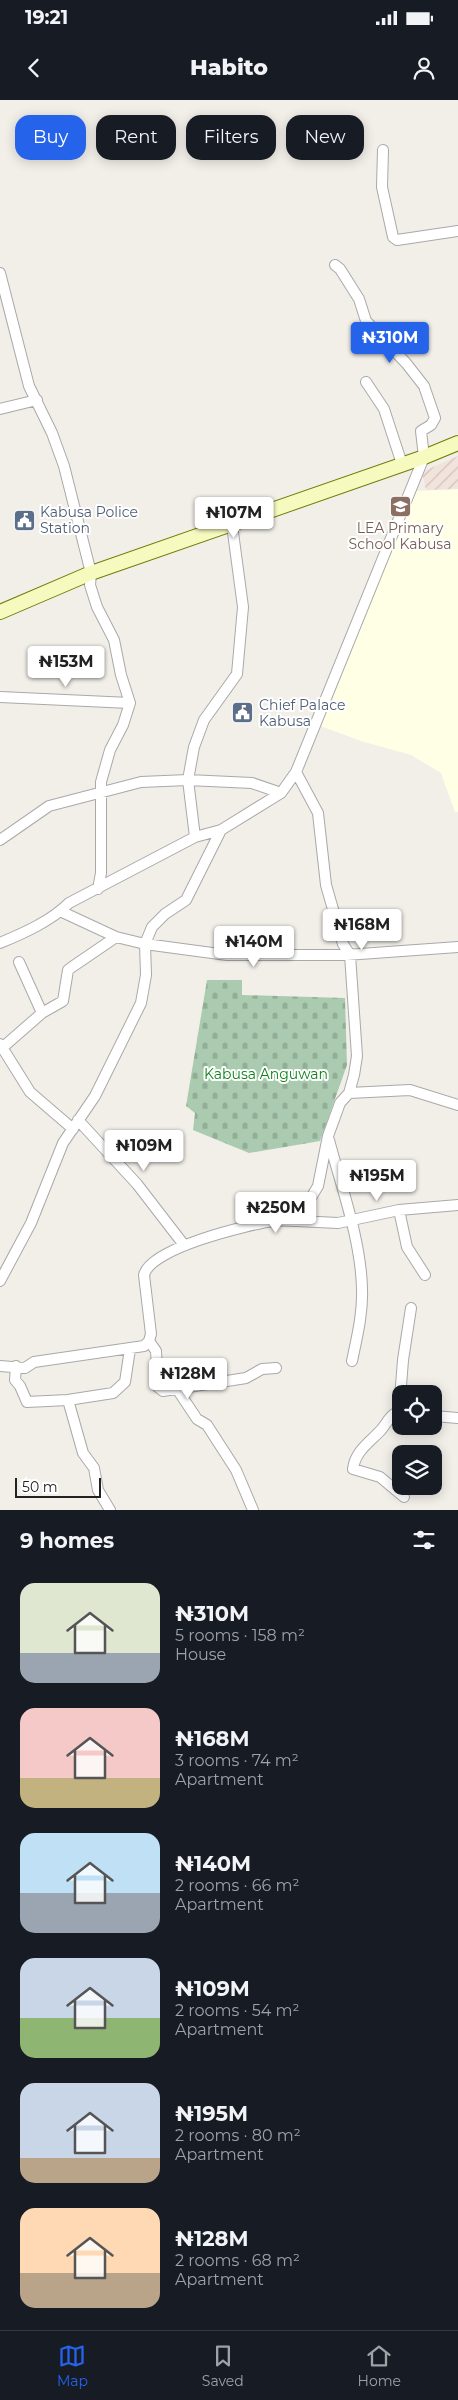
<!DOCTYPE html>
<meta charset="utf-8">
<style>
:root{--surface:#171b24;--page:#20242c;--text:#f1f3f6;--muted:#9ea1a6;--line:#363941;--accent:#2563eb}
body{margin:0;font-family:Montserrat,sans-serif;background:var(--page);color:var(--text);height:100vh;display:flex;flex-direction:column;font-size:19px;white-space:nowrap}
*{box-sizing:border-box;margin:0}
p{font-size:16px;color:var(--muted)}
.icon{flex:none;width:28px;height:28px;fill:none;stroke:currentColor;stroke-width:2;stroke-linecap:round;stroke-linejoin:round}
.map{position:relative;height:1410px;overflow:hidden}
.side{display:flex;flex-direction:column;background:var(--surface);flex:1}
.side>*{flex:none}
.hud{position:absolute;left:15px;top:15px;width:429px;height:45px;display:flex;gap:10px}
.tools{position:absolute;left:392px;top:1285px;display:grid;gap:10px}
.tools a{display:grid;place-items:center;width:50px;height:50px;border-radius:10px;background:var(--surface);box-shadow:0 2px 12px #0003;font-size:25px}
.scale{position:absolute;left:15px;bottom:12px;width:86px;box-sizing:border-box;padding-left:5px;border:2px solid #222;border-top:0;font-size:14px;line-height:18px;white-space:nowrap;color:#222;-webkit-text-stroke:4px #fff;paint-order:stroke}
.price{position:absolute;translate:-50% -42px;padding:0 11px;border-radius:5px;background:#fff;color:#222;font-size:16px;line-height:32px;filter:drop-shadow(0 1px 2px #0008)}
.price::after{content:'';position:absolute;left:50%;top:30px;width:15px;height:11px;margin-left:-8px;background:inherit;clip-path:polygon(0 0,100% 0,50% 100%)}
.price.selected{background:var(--accent);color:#fff}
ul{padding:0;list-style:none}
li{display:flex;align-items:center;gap:15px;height:125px;padding:0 20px}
li span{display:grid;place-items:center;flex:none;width:140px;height:100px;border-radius:15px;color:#555}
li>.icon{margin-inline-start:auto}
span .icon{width:60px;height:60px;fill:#fffc;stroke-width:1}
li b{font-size:21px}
h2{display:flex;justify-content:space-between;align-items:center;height:60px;padding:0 20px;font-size:21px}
.chip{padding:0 18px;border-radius:15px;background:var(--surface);box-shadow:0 2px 12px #0003;font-size:18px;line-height:45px}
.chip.selected{background:var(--accent);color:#fff}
.status{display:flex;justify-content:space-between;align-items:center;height:35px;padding:0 25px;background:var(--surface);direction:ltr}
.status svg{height:14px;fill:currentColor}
header{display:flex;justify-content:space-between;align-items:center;height:65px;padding:0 20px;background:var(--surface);font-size:22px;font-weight:800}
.tab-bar{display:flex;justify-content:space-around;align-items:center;height:70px;border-top:1px solid var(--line);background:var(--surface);font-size:14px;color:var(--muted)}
.tab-bar a{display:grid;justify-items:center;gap:2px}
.tab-bar .selected{color:var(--accent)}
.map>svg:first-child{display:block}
.education{fill:#ffffe5}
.military{fill:url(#military-furrows)}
.cemetery{fill:url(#cemetery-stones)}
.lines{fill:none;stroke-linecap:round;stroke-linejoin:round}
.street-casing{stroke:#a9a9a9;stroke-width:12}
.secondary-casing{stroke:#707d05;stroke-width:16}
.street{stroke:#fff;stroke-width:10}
.secondary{stroke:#f7fabf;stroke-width:14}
.labels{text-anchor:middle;stroke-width:4;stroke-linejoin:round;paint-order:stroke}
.service-label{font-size:14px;fill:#4e5e75;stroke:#fff;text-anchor:start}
.education-label{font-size:14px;fill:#785e54;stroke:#fff}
.park-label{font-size:14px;fill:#0c8416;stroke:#fff}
</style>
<div class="status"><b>19:21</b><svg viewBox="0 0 49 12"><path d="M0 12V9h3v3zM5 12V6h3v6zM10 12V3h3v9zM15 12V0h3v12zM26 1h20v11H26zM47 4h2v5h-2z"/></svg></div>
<header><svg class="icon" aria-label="back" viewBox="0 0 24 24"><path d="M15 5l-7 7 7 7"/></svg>Habito<svg class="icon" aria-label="person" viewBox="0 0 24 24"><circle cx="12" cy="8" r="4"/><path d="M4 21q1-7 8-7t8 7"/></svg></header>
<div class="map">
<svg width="458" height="1410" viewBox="0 0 458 1410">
<defs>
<pattern id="military-furrows" width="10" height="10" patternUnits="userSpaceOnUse" patternTransform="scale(1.25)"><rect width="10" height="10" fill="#f3e3dd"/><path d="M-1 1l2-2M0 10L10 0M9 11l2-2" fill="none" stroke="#d0c2bd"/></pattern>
<pattern id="cemetery-stones" width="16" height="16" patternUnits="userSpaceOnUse" patternTransform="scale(1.25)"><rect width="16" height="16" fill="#aacbaf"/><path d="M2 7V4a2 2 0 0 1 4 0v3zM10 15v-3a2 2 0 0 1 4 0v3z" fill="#92ae96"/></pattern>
</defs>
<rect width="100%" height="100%" fill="#f2efe9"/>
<path class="education" d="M458,389V712H455L441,673L411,655L361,641L315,624L415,391Z"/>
<path class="military" d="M458,356V389L426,390L422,372Z"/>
<path class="cemetery" d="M207,880H242V895L345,898L347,965L320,1041L249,1053L193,1030L195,1013L186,1006Z"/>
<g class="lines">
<defs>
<path id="street" d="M383,50L382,87L393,137L397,140L458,131
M0,173L29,286L52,333L64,366L91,473L90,485L97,507L114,540L121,575L130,603L123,625L110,650L101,682V773L98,789
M366,282L384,309L402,364
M0,309L37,300
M0,597L130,603
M195,737L188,680L194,647L204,620L237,574L243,507L232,425
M0,740L49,706L141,682L188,680L252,683L281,693
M60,811L116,837L145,844L227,855H346L458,847
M0,843C24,833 51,821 69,803L195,737L221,730
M19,862L42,913
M0,944L30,992L73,1029
M2,948L42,913L63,901L68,870L72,867L116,837
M349,993L410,990L458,1005
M78,1020L137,1084L184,1145
M329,1040C341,1086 361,1140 362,1189C363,1213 357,1237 352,1261
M399,1110L407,1147L425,1175
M297,1121L338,1123L399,1110L458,1105
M0,1181L31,1123L63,1043L95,996L141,903L146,875L145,844L152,827L165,814L186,800L221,730L281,693L296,672L424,357L421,331L431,325L435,318L424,286L406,263L366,221L359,199L340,169L335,165
M149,1241L156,1251L158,1287L163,1291L246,1278L262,1269L276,1268
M0,1266L25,1268L34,1262L144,1246L149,1241L151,1234L144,1175C150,1148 247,1125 273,1121C281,1120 289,1121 297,1121L318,1086L328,1036L340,1003L349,993L354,975L357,956L350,855L343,844L326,785L318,713L296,672
M16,1266L15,1280L20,1286L27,1302L68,1300L83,1353L94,1368L98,1390L110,1410
M177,1289L197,1319L207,1325L236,1370L253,1410
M68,1300L113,1293L125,1282L130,1249
M399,1311L403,1260L411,1208
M401,1311C391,1313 387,1323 381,1330C370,1342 355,1351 353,1369L380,1377L404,1397
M434,1316L458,1318"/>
<path id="secondary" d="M0,512L91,473L424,357L458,343"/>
</defs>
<use href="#street" class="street-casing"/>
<use href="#secondary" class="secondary-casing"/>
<use href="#street" class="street"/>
<use href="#secondary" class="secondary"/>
</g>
<defs>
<symbol id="school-square" viewBox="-11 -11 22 22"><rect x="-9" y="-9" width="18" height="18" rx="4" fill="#8d6e63" stroke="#fff"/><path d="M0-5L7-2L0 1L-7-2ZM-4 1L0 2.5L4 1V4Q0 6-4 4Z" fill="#fff"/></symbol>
<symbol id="civic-square" viewBox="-11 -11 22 22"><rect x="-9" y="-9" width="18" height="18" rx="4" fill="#5c6f8a" stroke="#fff"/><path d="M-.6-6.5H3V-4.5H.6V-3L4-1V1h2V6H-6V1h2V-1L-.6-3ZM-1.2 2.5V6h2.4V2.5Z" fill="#fff"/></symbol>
</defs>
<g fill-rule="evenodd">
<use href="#school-square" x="388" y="394" width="25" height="25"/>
<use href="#civic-square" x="12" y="408" width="25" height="25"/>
<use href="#civic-square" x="230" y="600" width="25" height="25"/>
</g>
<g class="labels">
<g class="service-label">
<text x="40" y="417">Kabusa Police<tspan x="40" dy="16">Station</tspan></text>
<text x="259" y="610">Chief Palace<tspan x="259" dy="16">Kabusa</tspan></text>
</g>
<g class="education-label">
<text x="400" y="433">LEA Primary<tspan x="400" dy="16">School Kabusa</tspan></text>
</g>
<g class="park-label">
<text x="266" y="979">Kabusa Anguwan</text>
</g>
</g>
</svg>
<div class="tools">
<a><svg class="icon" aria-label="locate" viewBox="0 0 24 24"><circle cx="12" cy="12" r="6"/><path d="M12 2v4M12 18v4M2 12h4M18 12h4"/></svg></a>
<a><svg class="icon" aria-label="layers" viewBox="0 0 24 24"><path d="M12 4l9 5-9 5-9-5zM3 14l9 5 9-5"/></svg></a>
</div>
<div class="scale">50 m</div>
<b class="price selected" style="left:390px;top:264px">₦310M</b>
<b class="price" style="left:234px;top:439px">₦107M</b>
<b class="price" style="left:66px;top:588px">₦153M</b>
<b class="price" style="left:362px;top:851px">₦168M</b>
<b class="price" style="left:254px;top:868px">₦140M</b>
<b class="price" style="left:144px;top:1072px">₦109M</b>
<b class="price" style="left:377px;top:1102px">₦195M</b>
<b class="price" style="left:276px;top:1134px">₦250M</b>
<b class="price" style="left:188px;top:1300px">₦128M</b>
<div class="hud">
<a class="chip selected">Buy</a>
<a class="chip">Rent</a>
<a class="chip">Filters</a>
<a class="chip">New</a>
</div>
</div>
<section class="side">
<h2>9 homes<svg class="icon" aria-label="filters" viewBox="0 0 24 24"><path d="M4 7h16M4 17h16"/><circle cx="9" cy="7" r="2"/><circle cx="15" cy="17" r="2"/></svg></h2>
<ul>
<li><span style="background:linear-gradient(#dfe7d0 70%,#9aa5b1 0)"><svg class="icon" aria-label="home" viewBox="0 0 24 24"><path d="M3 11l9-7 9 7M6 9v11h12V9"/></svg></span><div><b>₦310M</b><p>5 rooms · 158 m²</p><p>House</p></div></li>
<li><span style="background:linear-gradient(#f6c9c9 70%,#c2b280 0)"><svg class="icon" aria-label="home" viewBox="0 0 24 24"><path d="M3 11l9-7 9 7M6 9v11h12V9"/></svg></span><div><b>₦168M</b><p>3 rooms · 74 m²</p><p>Apartment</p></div></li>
<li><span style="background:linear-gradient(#bfe0f5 60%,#9aa5b1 0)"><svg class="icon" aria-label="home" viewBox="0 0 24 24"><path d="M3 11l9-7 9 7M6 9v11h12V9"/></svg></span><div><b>₦140M</b><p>2 rooms · 66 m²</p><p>Apartment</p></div></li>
<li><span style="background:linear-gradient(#c9d6e8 60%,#8fb573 0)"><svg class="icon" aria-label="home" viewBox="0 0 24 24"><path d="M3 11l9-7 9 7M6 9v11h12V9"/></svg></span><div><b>₦109M</b><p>2 rooms · 54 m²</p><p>Apartment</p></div></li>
<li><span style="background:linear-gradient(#c9d6e8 75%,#b9a48a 0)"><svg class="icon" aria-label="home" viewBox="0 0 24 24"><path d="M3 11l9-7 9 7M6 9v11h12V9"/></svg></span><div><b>₦195M</b><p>2 rooms · 80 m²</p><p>Apartment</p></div></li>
<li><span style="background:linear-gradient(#ffd9b3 65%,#b9a48a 0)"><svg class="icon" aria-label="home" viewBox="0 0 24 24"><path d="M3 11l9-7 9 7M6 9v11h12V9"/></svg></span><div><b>₦128M</b><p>2 rooms · 68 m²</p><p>Apartment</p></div></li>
</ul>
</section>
<nav class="tab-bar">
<a class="selected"><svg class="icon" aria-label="map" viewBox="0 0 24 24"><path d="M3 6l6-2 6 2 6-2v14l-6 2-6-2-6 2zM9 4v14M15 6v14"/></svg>Map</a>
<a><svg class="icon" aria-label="saved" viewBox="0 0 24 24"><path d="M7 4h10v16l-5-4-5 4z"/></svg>Saved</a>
<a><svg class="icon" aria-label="home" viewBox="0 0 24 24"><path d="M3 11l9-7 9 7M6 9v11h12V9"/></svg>Home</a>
</nav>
